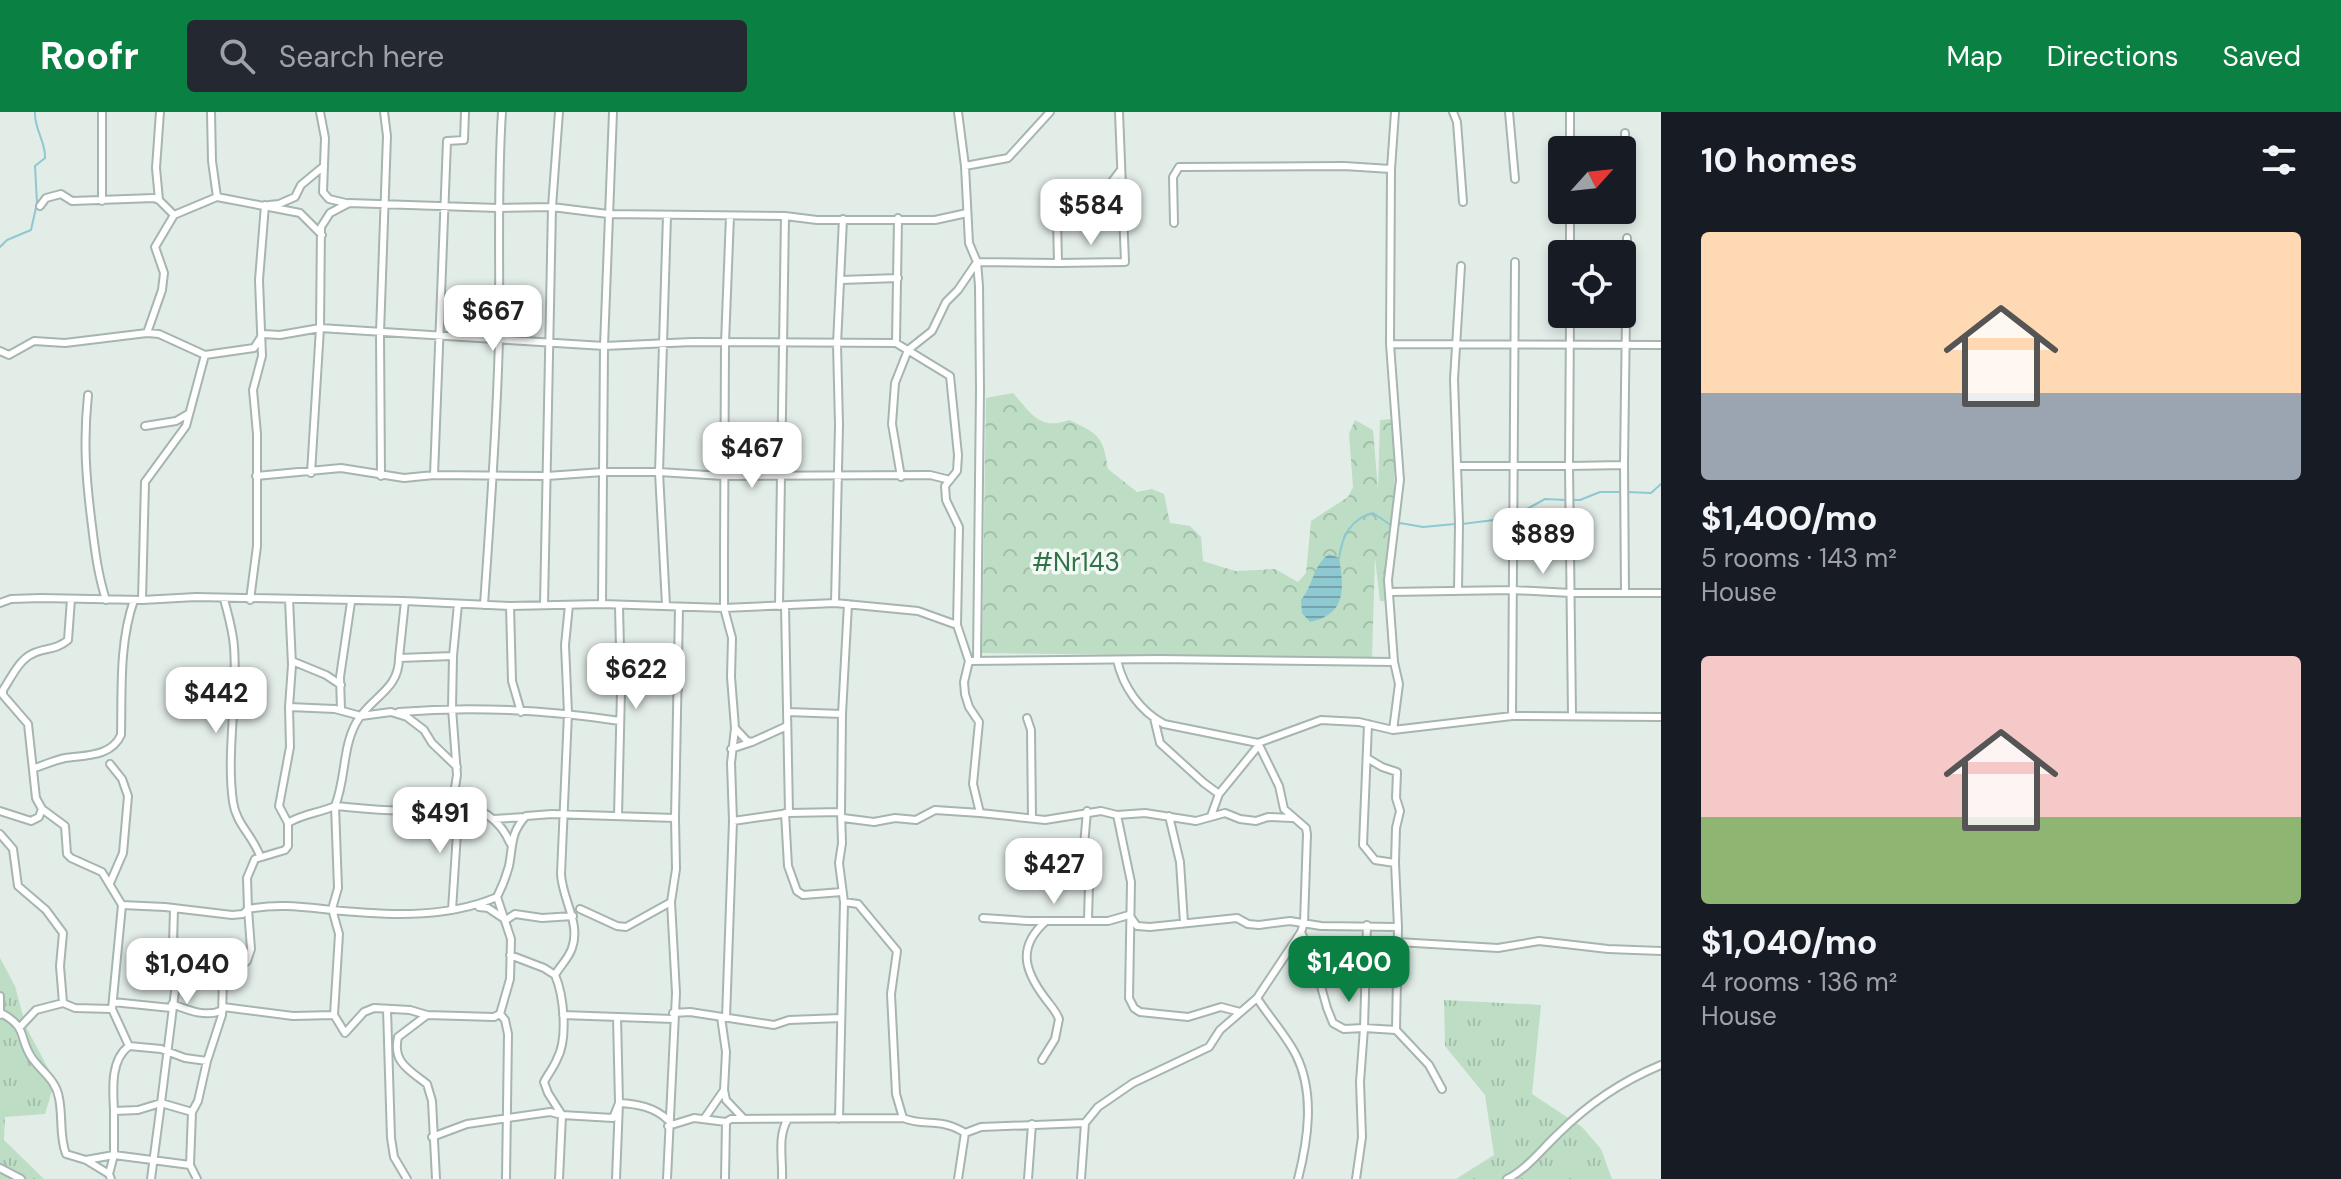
<!DOCTYPE html>
<meta charset="utf-8">
<style>
:root{--surface:#171b24;--page:#242831;--text:#f1f3f6;--muted:#9ea1a6;--accent:#0b8043}
body{margin:0;font-family:"DM Sans",sans-serif;background:var(--page);color:var(--text);height:100vh;display:flex;flex-direction:column;font-size:30px;white-space:nowrap}
*{box-sizing:border-box;margin:0}
p{font-size:26px;color:var(--muted)}
.icon{flex:none;width:44px;height:44px;fill:none;stroke:currentColor;stroke-width:2;stroke-linecap:round;stroke-linejoin:round}
.map{position:relative;flex:1;overflow:hidden}
.panel{display:flex;flex-direction:column;background:var(--surface);width:680px}
.panel>*{flex:none}
.needle{width:52px;rotate:63deg}
.fabs{position:absolute;left:1548px;top:24px;display:grid;gap:16px}
.fabs a{display:grid;place-items:center;width:88px;height:88px;border-radius:8px;background:var(--surface);box-shadow:0 4px 12px #0003;font-size:40px}
.price{position:absolute;translate:-50% -68px;padding:0 18px;border-radius:16px;background:#fff;color:#222;font-size:26px;line-height:52px;filter:drop-shadow(0 2px 4px #0008)}
.price::after{content:'';position:absolute;left:50%;top:48px;width:24px;height:18px;margin-left:-12px;background:inherit;clip-path:polygon(0 0,100% 0,50% 100%)}
.price.selected{background:var(--accent);color:#fff}
ul{padding:0;list-style:none}
li{display:grid;align-content:center;gap:16px;height:424px;padding:0 40px}
li span{display:grid;place-items:center;height:248px;border-radius:8px;color:#555}
li>.icon{margin-inline-start:auto}
span .icon{width:144px;height:144px;fill:#fffc;stroke-width:1}
li b{font-size:34px}
h2{display:flex;justify-content:space-between;align-items:center;height:96px;padding:0 40px;font-size:34px}
header{display:flex;align-items:center;gap:48px;box-sizing:border-box;height:112px;padding:0 40px;background:var(--accent);color:#fff}
header strong{font-size:38px}
nav{display:flex;gap:44px;margin-inline-start:auto;font-size:28px}
.search{width:560px;height:72px;background:var(--page);display:flex;align-items:center;gap:20px;box-sizing:border-box;padding:0 28px;border-radius:8px;color:var(--muted);font-size:30px}
main{display:flex;flex:1;min-height:0}
.map>svg:first-child{display:block}
.grass{fill:url(#grass-tufts)}
.forest{fill:url(#forest-crowns)}
.water{fill:url(#water-rules)}
.lines{fill:none;stroke-linecap:round;stroke-linejoin:round}
.stream{stroke:#8ec8d0;stroke-width:2}
.minor-casing{stroke:#a6b5af;stroke-width:10}
.minor{stroke:#fff;stroke-width:6}
.labels{text-anchor:middle;stroke-width:7;stroke-linejoin:round;paint-order:stroke}
.park-label{font-size:26px;fill:#2f7347;stroke:#f4f9f6}
</style>
<header>
<strong>Roofr</strong>
<div class="search"><svg class="icon" aria-label="search" viewBox="0 0 24 24"><circle cx="10" cy="10" r="6"/><path d="M15 15l6 6"/></svg>Search here</div>
<nav><a>Map</a><a>Directions</a><a>Saved</a></nav>
</header>
<main>
<div class="map">
<svg width="1661" height="1067" viewBox="0 0 1661 1067">
<defs>
<pattern id="grass-tufts" width="24" height="20" patternUnits="userSpaceOnUse" patternTransform="scale(2)"><rect width="24" height="20" fill="#bdddc5"/><path d="M3 7l-1-3M5 7V3M7 7l1-3M15 17l-1-3M17 17v-4M19 17l1-3" fill="none" stroke="#a2bfaa"/></pattern>
<pattern id="forest-crowns" width="20" height="18" patternUnits="userSpaceOnUse" patternTransform="scale(2)"><rect width="20" height="18" fill="#bdddc5"/><path d="M2 6a3 3 0 1 1 6 0M12 15a3 3 0 1 1 6 0" fill="none" stroke="#a2bfaa"/></pattern>
<pattern id="water-rules" width="6" height="5" patternUnits="userSpaceOnUse" patternTransform="scale(2)"><rect width="6" height="5" fill="#8ec8d0"/><path d="M0 2.5h6" fill="none" stroke="#74a4aa"/></pattern>
</defs>
<rect width="100%" height="100%" fill="#e3ede8"/>
<path class="grass" d="M0,846L15,874L26,915L55,969L45,1002L5,1005L4,1028L44,1067H0Z
M1444,888L1541,893L1532,982L1582,1015L1601,1037L1612,1067H1456L1494,1043L1485,983L1445,934Z"/>
<path class="forest" d="M1013,281C1031,301 1040,319 1069,308C1099,322 1103,324 1108,357L1137,380L1152,377L1164,382L1170,411L1190,414L1201,425L1203,449L1235,459L1275,457L1298,470L1306,461L1311,409L1348,385L1353,375L1349,322L1355,308L1373,318L1378,377L1380,308L1392,307L1395,341L1394,385L1386,489H1380L1375,446L1372,546L982,541L986,286Z"/>
<path class="water" d="M1329,442L1339,446C1344,476 1347,502 1310,510L1302,501L1301,488C1313,474 1313,453 1329,442Z"/>
<g class="lines">
<path class="stream" d="M0,135L7,128L31,118L37,91L35,54L45,46C46,30 34,17 35,0
M1627,380L1651,381L1661,372
M1572,388H1580L1600,380H1620
M1516,403L1545,387L1566,388
M1462,412L1510,406
M1339,446C1342,425 1350,407 1373,401L1395,416L1400,411L1423,415L1455,412"/>
<defs>
<path id="minor" d="M102,0V89
M211,0L212,49L217,85
M320,0L325,26L323,80L329,87L346,91
M958,0L965,54L969,131L977,150L979,174L980,278L977,548
M1453,0L1457,10L1463,90
M1509,0L1515,67
M1570,0V38
M1625,21L1627,92
M965,54L1008,46L1050,0
M159,88L156,56L160,0
M269,93L279,92L295,85L301,73L324,54
M40,94L46,86L61,82L72,89L154,86L159,88L174,103L217,85L300,101L322,123
M1174,111L1173,65L1179,55L1344,54L1391,57
M1570,142V98
M1058,151L1125,150L1119,0
M841,168L898,166
M1570,202L1569,354L1624,353L1627,126
M147,221L162,178L164,161L155,135L174,103
M896,231L898,106
M1390,232L1661,233
M0,239L9,243L34,229L65,231L147,221L159,222L205,243L254,236L263,222L280,223L320,216L604,234L692,230L896,231L950,264L958,343L957,359L945,374L946,388L959,415L957,513L969,549L964,570L965,582L969,595L979,610L973,672L980,701L1045,708L1101,699L1117,703L1145,701L1196,709L1225,701L1240,707L1256,709L1268,705L1292,706
M88,283C83,330 86,367 92,414C95,439 98,463 106,488
M145,314L176,309L188,302
M1624,353L1625,481
M1457,354H1569L1572,604
M311,361L320,216L321,115L330,101L349,91L498,96L552,95L608,102L785,104L817,108H935L967,101
M434,363L447,29L464,28L465,0
M256,364L341,356L404,366L434,363L547,364L603,360H659L723,364L930,363L950,368
M381,364L380,221L387,24L384,0
M901,365L892,312L895,271L908,238L932,219L946,190L958,178L977,150L1058,151L1057,106L1104,80L1120,59
M1458,479L1459,412L1454,267L1461,154
M1389,480L1512,478L1571,481H1661
M224,487C228,503 233,519 234,535C238,585 226,639 233,690C236,712 253,724 260,744
M142,488L145,370L186,314L205,243
M250,488L257,434V322L253,278L262,244L259,168L265,93
M0,491L11,487L41,486L142,488L196,485L405,489L510,494L602,492L724,496L835,491L918,499L957,513
M835,491L839,313L837,232L843,107
M602,492L604,234L613,0
M484,493C490,404 497,315 499,225C500,150 497,75 502,0
M544,493L552,95L559,0
M666,493L659,360L667,104
M510,494L512,569L521,600
M779,494L785,104
M785,494L789,701
M453,544L452,596L457,663L453,688C478,695 500,706 510,731
M399,546L405,489
M1117,548C1123,575 1140,599 1164,612L1258,631L1321,608L1359,610L1393,618L1512,604L1661,605
M292,549L326,563L341,573
M969,549L1160,547L1394,550L1388,468L1400,368L1390,232L1391,57L1395,0
M621,570L653,569L665,576L678,578
M289,595L292,553L289,487
M341,598L340,565L351,490
M399,600C472,594 547,598 620,609
M842,602L848,492
M1512,604L1515,150
M1027,606L1031,618L1032,706
M1154,606L1160,631L1204,671L1219,682
M1368,612L1363,733L1375,748L1395,751L1398,815
M735,616L747,629L752,630L787,614
M1393,618L1399,572L1394,550
M731,637L752,630
M1367,646L1382,655L1397,660L1396,686L1400,699L1396,716L1395,751
M35,656C44,653 55,648 65,646C85,643 111,645 121,623C122,578 119,531 134,488
M453,688C418,705 372,697 335,694L338,776L332,797L339,822L334,903L345,921L364,900L374,896L410,898L427,903L494,905L500,902L510,867L511,827L497,785
M0,699L31,709L39,705L42,697
M1087,699L1083,745L1089,772L1088,808
M785,701L788,754L797,779L803,783L842,780
M1117,703L1131,770L1129,886L1134,896L1140,900L1188,905L1221,895L1240,900
M618,704L621,579L619,494
M1169,704L1180,750L1184,811
M1211,704L1219,682L1259,633
M843,706L874,710L895,706L916,708L935,698L980,701
M493,707L525,705
M733,709L789,701L841,700L842,602L788,600
M288,711L279,694L290,635L289,595L335,597L361,604L391,600L407,605L424,618L432,631L457,655
M0,722L13,737L18,774L46,798L63,821L60,854L63,891L75,896L112,897L122,793L102,760L71,746L67,742L65,714L42,697L36,686L28,612L3,583V578C11,566 19,548 32,542C45,535 55,539 68,528L71,487
M110,771L123,741L128,684L122,667L110,652
M844,790L858,792L897,839L891,882L896,982L903,1006
M122,793L165,795L232,803L243,802L248,797L247,766L255,747L285,738L288,734V711C302,702 319,701 335,694C346,667 342,637 356,611C370,585 399,579 399,546L453,544L458,492
M479,795L488,796L506,808L515,802L542,806L573,804
M580,797L617,814L626,815L671,790
M452,798L459,690
M983,806L1028,809H1108L1129,803L1137,814L1150,815L1237,806L1248,812L1259,813L1290,809L1321,814L1398,815L1396,918L1429,953L1442,977
M1367,813L1364,916L1396,918
M1301,820L1315,853L1327,896L1333,911L1344,917L1364,916L1360,970L1362,1025L1356,1067
M1398,830L1498,836L1539,829L1608,837L1661,839
M510,843L544,856L555,863
M0,884V903
M1257,886C1269,905 1286,923 1296,943C1315,981 1308,1028 1298,1067
M113,890L171,896
M172,892C188,898 206,906 223,898
M223,895L293,904L334,903
M112,897L129,934C110,948 113,978 114,999L138,998L161,991L177,863L173,833L174,796
M387,897L391,1026L394,1045L407,1067
M1,901C29,916 18,926 32,946C42,960 56,968 59,986C63,1005 59,1024 66,1042L86,1048L109,1062
M673,901L690,900L774,913L789,908L841,906
M500,902L505,908L508,922L506,1067
M427,903L398,925C392,950 409,958 427,972L432,989L436,1067
M563,903L673,907
M721,905L726,940L724,978L726,988L743,1006
M726,906L733,709L731,651L735,616L731,565L732,526L724,496V444L725,231L730,104
M20,915L36,898L63,891
M129,934L161,937L185,946L207,949
M1042,948L1055,927L1059,907C1056,899 1050,893 1045,886C1023,857 1018,834 1046,809
M704,1007L724,978
M839,1007L844,790L839,751L842,731L841,700
M668,1014L694,1006L726,1010
M432,1025L467,1012L550,1000L562,1003L613,1006L619,991C638,992 654,995 668,1008
M86,1048L114,1043V999
M190,1053L197,1067
M0,1056L21,1067
M111,1067L109,1062L114,1043L190,1053L192,1000L198,989L207,949L222,903L223,867L247,849L251,837L248,797C274,792 297,794 323,797C380,803 443,808 497,785C502,775 506,765 509,754C513,734 510,721 526,704L552,702L675,706L679,496
M151,1067L161,991L192,1000
M559,1067L562,1003L548,981L544,970C548,962 554,955 557,947C568,927 564,884 555,863C560,854 569,846 572,836C581,811 562,787 561,762L568,601L565,533L569,493
M616,1067L619,991L617,905
M667,1067L676,881L671,790L676,757L675,706
M725,1067L726,1010L731,1007L903,1006C924,1015 941,1005 965,1021
M782,1067C783,1048 777,1024 788,1007
M958,1067L965,1021L981,1015L1085,1011
M1028,1067L1032,1012
M1081,1067L1085,1011L1098,995L1133,971L1209,935L1220,918L1257,886L1301,820L1304,811L1307,722L1306,716L1284,697L1279,674L1258,631
M1507,1067C1527,1057 1541,1038 1558,1022C1588,992 1622,969 1661,953"/>
</defs>
<use href="#minor" class="minor-casing"/>
<use href="#minor" class="minor"/>
</g>
<g class="labels">
<g class="park-label">
<text x="1076" y="459">#Nr143</text>
</g>
</g>
</svg>
<div class="fabs">
<a><svg class="needle" viewBox="-14 -14 28 28"><path d="M0-13l5 13h-10z" fill="#e53935"/><path d="M0 13l5-13h-10z" fill="#9ea1a6"/></svg></a>
<a><svg class="icon" aria-label="locate" viewBox="0 0 24 24"><circle cx="12" cy="12" r="6"/><path d="M12 2v4M12 18v4M2 12h4M18 12h4"/></svg></a>
</div>
<b class="price" style="left:1091px;top:135px">$584</b>
<b class="price" style="left:493px;top:241px">$667</b>
<b class="price" style="left:752px;top:378px">$467</b>
<b class="price" style="left:1543px;top:464px">$889</b>
<b class="price" style="left:636px;top:599px">$622</b>
<b class="price" style="left:216px;top:623px">$442</b>
<b class="price" style="left:440px;top:743px">$491</b>
<b class="price" style="left:1054px;top:794px">$427</b>
<b class="price selected" style="left:1349px;top:892px">$1,400</b>
<b class="price" style="left:187px;top:894px">$1,040</b>
</div>
<section class="panel">
<h2>10 homes<svg class="icon" aria-label="filters" viewBox="0 0 24 24"><path d="M4 7h16M4 17h16"/><circle cx="9" cy="7" r="2"/><circle cx="15" cy="17" r="2"/></svg></h2>
<ul>
<li><span style="background:linear-gradient(#ffd9b3 65%,#9aa5b1 0)"><svg class="icon" aria-label="home" viewBox="0 0 24 24"><path d="M3 11l9-7 9 7M6 9v11h12V9"/></svg></span><div><b>$1,400/mo</b><p>5 rooms · 143 m²</p><p>House</p></div></li>
<li><span style="background:linear-gradient(#f6c9c9 65%,#8fb573 0)"><svg class="icon" aria-label="home" viewBox="0 0 24 24"><path d="M3 11l9-7 9 7M6 9v11h12V9"/></svg></span><div><b>$1,040/mo</b><p>4 rooms · 136 m²</p><p>House</p></div></li>
</ul>
</section>
</main>
